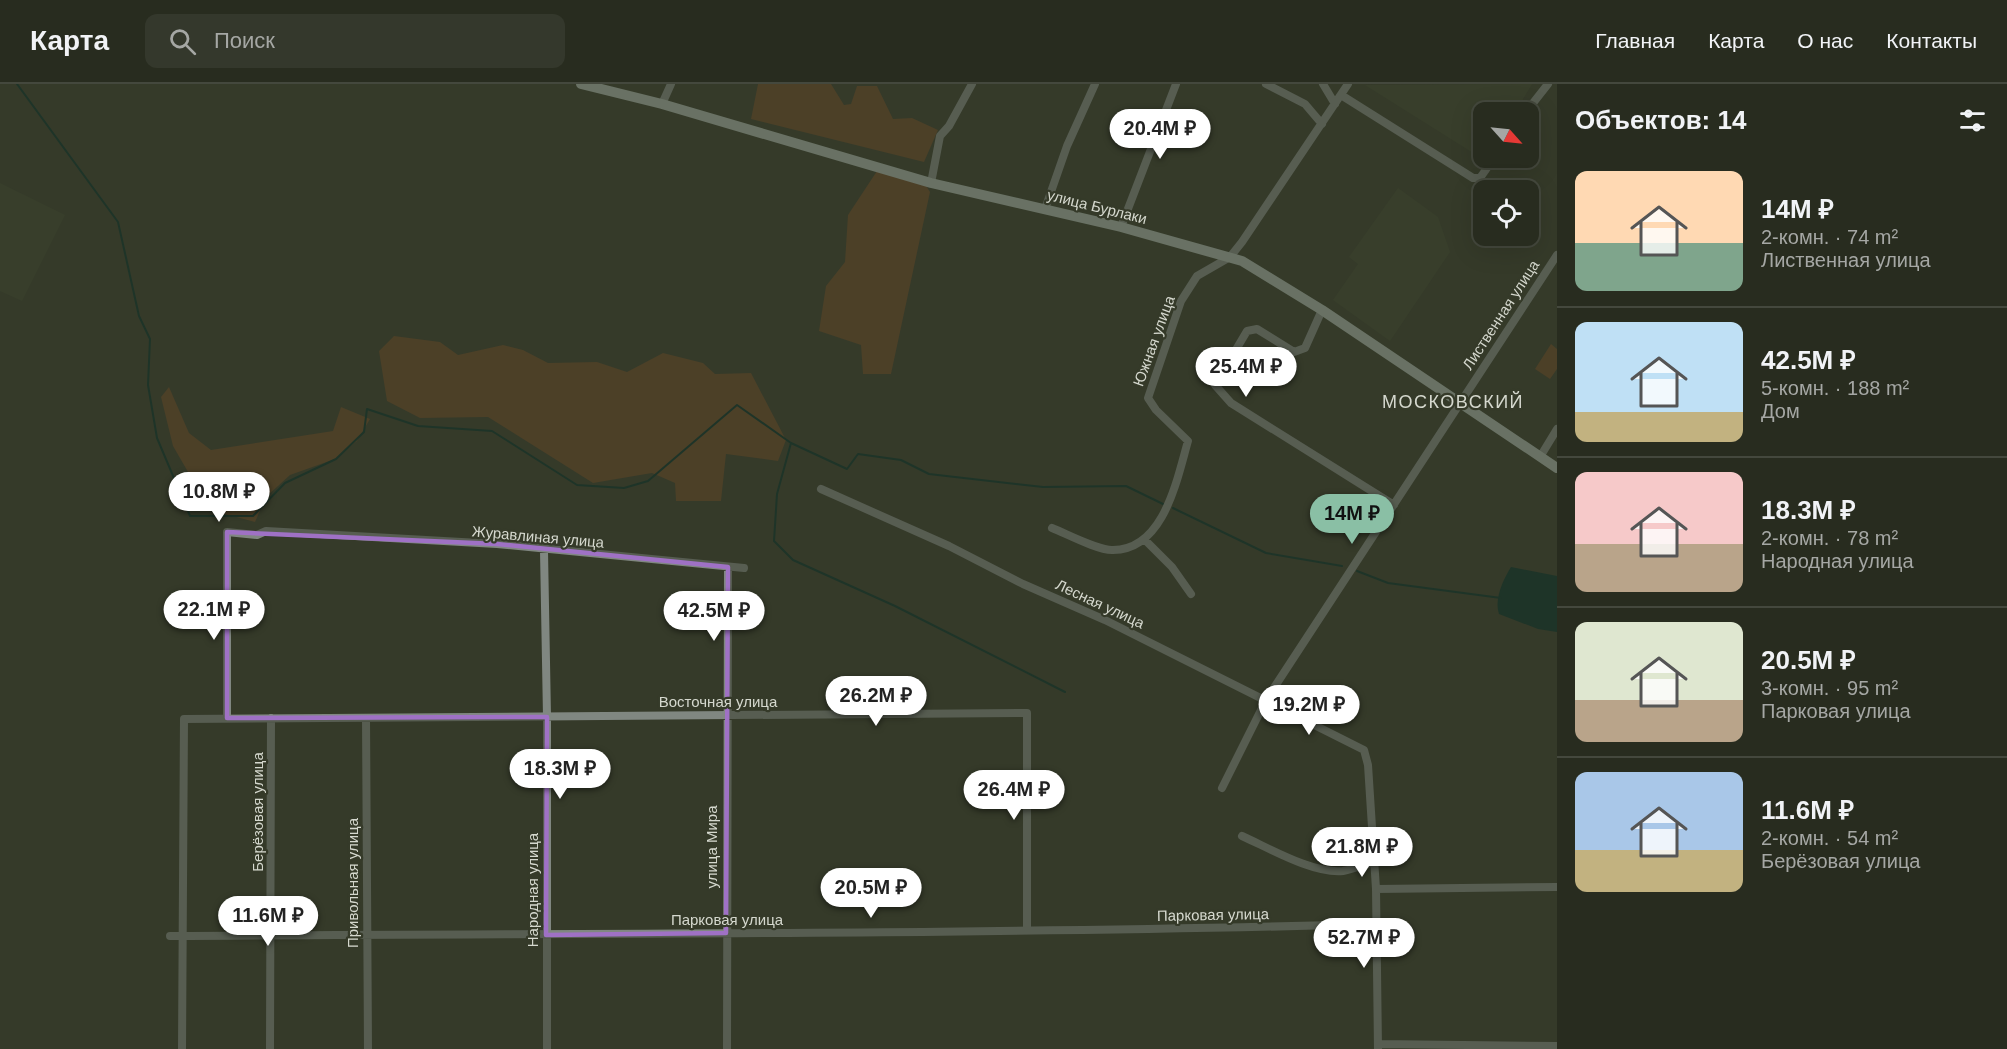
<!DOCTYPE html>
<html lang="ru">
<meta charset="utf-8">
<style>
:root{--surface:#282c1f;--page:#34382c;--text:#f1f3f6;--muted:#a5a7a4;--line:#44483d;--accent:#8abfa5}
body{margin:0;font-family:Arial,sans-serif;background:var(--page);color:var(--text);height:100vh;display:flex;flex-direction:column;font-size:22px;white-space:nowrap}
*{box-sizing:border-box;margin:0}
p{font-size:20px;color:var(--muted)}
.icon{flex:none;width:33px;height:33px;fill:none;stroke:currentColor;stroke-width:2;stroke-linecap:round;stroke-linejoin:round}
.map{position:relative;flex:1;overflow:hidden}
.sheet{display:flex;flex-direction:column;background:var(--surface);width:450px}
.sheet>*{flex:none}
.needle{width:39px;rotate:117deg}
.fabs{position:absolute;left:1473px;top:18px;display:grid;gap:12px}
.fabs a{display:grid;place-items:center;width:66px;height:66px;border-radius:12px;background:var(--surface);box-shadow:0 6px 24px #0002,0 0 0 2px var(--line);font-size:30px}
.price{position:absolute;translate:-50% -51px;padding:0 14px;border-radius:21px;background:#fff;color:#222;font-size:20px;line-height:39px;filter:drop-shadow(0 2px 3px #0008)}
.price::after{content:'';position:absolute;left:50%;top:36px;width:18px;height:14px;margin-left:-9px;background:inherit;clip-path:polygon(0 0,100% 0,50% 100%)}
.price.selected{background:var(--accent);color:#111}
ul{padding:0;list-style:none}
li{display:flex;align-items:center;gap:18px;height:150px;padding:0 18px}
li+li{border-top:2px solid var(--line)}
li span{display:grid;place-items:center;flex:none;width:168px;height:120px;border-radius:12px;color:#555}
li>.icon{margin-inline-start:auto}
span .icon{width:72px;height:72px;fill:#fffc;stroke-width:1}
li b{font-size:26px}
h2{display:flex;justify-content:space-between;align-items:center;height:72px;padding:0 18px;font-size:26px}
header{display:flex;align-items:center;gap:36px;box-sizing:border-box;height:84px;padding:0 30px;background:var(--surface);border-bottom:2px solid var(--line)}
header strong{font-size:28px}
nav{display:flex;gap:33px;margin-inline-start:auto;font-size:21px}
.search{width:420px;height:54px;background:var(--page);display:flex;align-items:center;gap:15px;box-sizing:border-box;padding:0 21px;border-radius:12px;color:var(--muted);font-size:22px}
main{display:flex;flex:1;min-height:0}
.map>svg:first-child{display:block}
.built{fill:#3d442d}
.green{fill:#684725}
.water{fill:#042d26}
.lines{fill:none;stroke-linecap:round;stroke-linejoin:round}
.stream{stroke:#042d26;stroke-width:2}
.street{stroke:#808781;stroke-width:8}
.secondary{stroke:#a8b4aa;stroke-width:10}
.marked{fill:none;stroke:#9f71c5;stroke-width:4.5;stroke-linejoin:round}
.labels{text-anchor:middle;stroke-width:4.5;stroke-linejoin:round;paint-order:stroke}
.street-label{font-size:15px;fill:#d5d8ce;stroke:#353a29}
.quarter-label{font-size:18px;letter-spacing:1.5px;fill:#d5d8ce;stroke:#353a29}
</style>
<header>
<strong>Карта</strong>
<div class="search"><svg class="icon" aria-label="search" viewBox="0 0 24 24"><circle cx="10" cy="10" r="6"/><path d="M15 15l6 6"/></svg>Поиск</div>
<nav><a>Главная</a><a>Карта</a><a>О нас</a><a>Контакты</a></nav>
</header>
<main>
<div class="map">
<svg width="1557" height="965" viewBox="0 0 1557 965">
<rect width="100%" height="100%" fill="#353a29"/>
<path class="built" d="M1532,0L1515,28H1484V74H1489L1486,77L1365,1Z
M0,99L65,131L22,217L0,207Z
M1398,104L1438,133L1450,168L1390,257L1333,216L1358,180L1349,173Z"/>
<path class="green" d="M758,0H831L844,21L851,20L857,2H877L893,35L912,34L938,46L924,78L751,35Z
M877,87L925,100L930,108L891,290H863L861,261L819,247L826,202L845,178L848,131Z
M394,252L440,258L458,271L503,261L523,266L548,279L597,278L627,288L663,269L703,279L715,290L751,289L786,356L778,377L726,370L721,417H676L675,399L652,389L593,399L488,333L420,334L387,317L379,267Z
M1551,260L1557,265V285L1550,295L1535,285Z
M169,303L189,349L211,366L333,347L341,323L370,335L357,357L335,375L290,391L266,413L255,438L210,426L173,362L161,313Z"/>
<path class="water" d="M1511,483L1557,492V548L1538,545L1499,530C1494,515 1503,496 1511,483Z"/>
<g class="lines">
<path class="stream" d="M17,0L118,138L139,232L150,255L148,301L157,354L190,432H253L285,399L336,375L364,348L367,325L418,342L492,347L577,401L624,404L648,397L737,321L791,359L847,385L858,370L901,376L929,390L1043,403L1126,402L1163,420
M791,359L777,410L774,457L793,476L895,522L1065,608
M1173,424L1266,469L1342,482
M1357,487L1388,499L1501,514"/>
<path class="street" d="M1266,0L1305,20L1322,40
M1323,0L1335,20
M1341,11L1473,94H1480L1494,74
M662,20L671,0
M1526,28L1548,0
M931,99L940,52L949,42L972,0
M1045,125L1067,62L1095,0
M1121,143L1176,0
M1322,226L1305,264L1294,268L1257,245L1247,247L1215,301L1231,319L1394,421
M1540,373L1557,345
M821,405L949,462L1023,500L1105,536L1364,666L1368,681L1376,805L1378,965
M1052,444C1067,450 1097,466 1112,466C1164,467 1177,395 1188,357L1156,326L1148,314L1181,217L1197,192L1230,173L1242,158L1348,0
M1144,455L1172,483L1191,510
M544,467L547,633V965
M227,634V448L257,451L266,447L497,460L744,484
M366,634L368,965
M1222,704L1266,616L1557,171
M1242,752C1269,764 1313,790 1343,787C1353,785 1364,781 1374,778
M1376,805L1557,803
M170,852C572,849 975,851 1377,840
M1378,960L1557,962
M182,965L184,635L1027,629V846
M270,965L271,634
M727,965L728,483"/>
<path class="secondary" d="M581,0L662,20L931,99L1121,143L1242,177L1322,226L1557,384"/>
</g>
<path d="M0 0H1557V965H0ZM227,448L497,460L728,483L726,849L546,851L547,633L227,634Z" fill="#353a29" fill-opacity=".55" fill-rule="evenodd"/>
<path class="marked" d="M227,448L497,460L728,483L726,849L546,851L547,633L227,634Z"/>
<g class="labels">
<g class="street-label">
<text transform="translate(1097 123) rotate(14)" y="5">улица Бурлаки</text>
<text transform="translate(1501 231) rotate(-57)" y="5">Лиственная улица</text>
<text transform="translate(1154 257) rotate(-70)" y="5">Южная улица</text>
<text transform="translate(538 453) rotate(5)" y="5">Журавлиная улица</text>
<text transform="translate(1100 520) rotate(25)" y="5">Лесная улица</text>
<text x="718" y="623">Восточная улица</text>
<text transform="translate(258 728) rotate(-90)" y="5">Берёзовая улица</text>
<text transform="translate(712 763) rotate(-90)" y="5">улица Мира</text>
<text transform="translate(353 799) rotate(-90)" y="5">Привольная улица</text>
<text transform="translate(533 806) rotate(-90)" y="5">Народная улица</text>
<text transform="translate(1213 831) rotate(-1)" y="5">Парковая улица</text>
<text x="727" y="841">Парковая улица</text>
</g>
<g class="quarter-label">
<text x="1453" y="324">МОСКОВСКИЙ</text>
</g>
</g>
</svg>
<div class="fabs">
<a><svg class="needle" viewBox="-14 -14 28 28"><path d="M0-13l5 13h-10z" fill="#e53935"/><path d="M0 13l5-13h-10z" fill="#a5a7a4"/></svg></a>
<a><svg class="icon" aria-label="locate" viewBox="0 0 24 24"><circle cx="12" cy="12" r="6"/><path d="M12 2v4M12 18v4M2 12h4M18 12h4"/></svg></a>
</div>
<b class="price" style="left:1160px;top:76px">20.4M ₽</b>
<b class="price" style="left:1246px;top:314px">25.4M ₽</b>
<b class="price" style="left:219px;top:439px">10.8M ₽</b>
<b class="price selected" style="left:1352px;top:461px">14M ₽</b>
<b class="price" style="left:214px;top:557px">22.1M ₽</b>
<b class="price" style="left:714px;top:558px">42.5M ₽</b>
<b class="price" style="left:876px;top:643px">26.2M ₽</b>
<b class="price" style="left:1309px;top:652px">19.2M ₽</b>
<b class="price" style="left:560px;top:716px">18.3M ₽</b>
<b class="price" style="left:1014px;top:737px">26.4M ₽</b>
<b class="price" style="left:1362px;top:794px">21.8M ₽</b>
<b class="price" style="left:871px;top:835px">20.5M ₽</b>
<b class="price" style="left:268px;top:863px">11.6M ₽</b>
<b class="price" style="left:1364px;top:885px">52.7M ₽</b>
</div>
<section class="sheet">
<h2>Объектов: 14<svg class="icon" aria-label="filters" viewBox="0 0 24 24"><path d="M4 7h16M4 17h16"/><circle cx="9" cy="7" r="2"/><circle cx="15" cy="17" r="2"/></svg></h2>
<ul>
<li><span style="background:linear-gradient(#ffd9b3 60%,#7fa58c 0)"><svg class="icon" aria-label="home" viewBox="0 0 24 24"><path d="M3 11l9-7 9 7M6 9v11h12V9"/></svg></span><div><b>14M ₽</b><p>2-комн. · 74 m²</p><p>Лиственная улица</p></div></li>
<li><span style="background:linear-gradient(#bfe0f5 75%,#c2b280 0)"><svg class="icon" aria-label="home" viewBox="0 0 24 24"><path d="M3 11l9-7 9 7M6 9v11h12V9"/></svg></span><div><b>42.5M ₽</b><p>5-комн. · 188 m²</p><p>Дом</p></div></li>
<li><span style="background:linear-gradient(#f6c9c9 60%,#b9a48a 0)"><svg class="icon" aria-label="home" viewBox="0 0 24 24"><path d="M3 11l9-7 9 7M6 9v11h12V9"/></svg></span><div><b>18.3M ₽</b><p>2-комн. · 78 m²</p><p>Народная улица</p></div></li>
<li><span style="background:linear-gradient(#dfe7d0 65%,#b9a48a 0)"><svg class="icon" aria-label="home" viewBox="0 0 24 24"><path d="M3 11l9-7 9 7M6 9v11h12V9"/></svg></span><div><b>20.5M ₽</b><p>3-комн. · 95 m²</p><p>Парковая улица</p></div></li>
<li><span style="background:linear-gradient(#a9c7e8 65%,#c2b280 0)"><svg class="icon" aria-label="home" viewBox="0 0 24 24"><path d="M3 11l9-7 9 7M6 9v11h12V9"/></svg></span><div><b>11.6M ₽</b><p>2-комн. · 54 m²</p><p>Берёзовая улица</p></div></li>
</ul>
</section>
</main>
